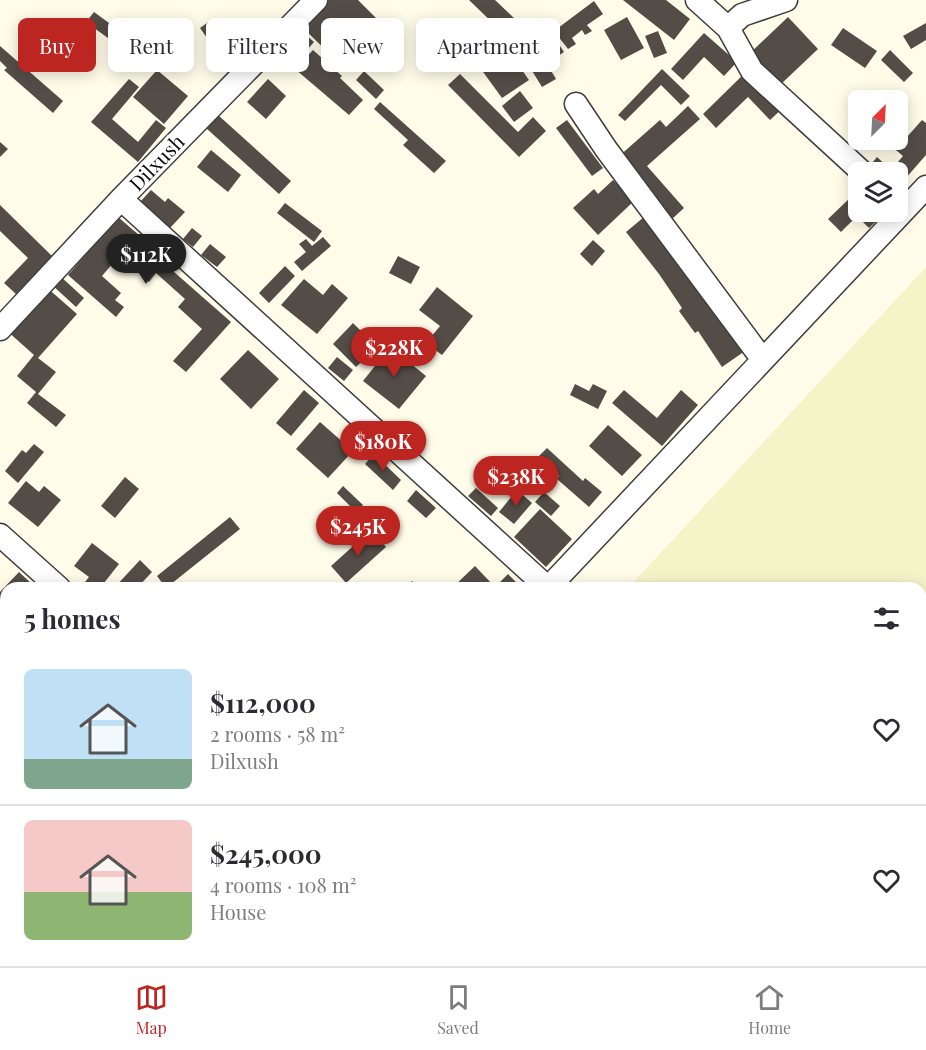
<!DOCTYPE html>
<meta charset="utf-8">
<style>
:root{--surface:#fff;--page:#f2f2f3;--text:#2b2b33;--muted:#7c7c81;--line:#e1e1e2;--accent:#bd2520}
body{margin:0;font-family:"Playfair Display",serif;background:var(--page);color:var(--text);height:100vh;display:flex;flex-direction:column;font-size:22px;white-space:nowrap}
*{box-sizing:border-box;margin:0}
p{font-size:20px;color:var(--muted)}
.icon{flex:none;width:33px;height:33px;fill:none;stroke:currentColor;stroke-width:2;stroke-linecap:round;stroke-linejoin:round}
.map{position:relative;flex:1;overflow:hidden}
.details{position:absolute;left:0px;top:582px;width:927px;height:384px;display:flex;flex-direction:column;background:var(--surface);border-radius:18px 18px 0 0;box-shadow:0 3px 15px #0003}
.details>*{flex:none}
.guide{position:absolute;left:18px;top:18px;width:600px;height:54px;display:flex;gap:12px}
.needle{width:39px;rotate:24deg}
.controls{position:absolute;left:848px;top:90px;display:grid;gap:12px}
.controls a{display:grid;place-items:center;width:60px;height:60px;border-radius:9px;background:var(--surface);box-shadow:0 3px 15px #0003;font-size:30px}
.price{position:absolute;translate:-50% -51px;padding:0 14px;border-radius:21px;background:var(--accent);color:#fff;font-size:20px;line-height:39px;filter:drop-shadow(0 2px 3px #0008)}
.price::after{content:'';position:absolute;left:50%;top:36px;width:18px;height:14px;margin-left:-9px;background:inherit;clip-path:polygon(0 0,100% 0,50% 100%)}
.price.current{background:#222;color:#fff}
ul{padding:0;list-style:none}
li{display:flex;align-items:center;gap:18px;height:150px;padding:0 24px}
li+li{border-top:2px solid var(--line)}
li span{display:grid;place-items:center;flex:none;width:168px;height:120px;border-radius:9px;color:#555}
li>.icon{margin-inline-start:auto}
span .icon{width:72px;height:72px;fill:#fffc;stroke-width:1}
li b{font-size:26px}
h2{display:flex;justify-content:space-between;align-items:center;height:72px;padding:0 24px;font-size:26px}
.tag{padding:0 21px;border-radius:9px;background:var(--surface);box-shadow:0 3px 15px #0003;font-size:21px;line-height:54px}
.tag.current{background:var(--accent);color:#fff}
.tabs{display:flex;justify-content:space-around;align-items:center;height:84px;border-top:2px solid var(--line);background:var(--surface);font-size:16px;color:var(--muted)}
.tabs a{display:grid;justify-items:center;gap:3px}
.tabs .current{color:var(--accent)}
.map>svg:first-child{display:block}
.farmland{fill:#f5f4c9}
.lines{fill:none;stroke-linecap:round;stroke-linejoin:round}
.stream{stroke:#3185d0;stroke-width:6}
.building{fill:#544d47}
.minor-casing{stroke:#3e3e3e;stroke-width:25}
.minor{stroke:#fff;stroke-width:22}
.labels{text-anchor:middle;stroke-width:6;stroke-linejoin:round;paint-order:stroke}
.street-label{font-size:20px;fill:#0b0b0b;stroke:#fff}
</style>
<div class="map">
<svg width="926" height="966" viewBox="0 0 926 966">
<rect width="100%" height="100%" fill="#fffce9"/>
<path class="farmland" d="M926,267V966H407L404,960H921V588H628Z"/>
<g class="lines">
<path class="stream" d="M372,960L375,966"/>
</g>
<path class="building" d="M327,0H358L377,19L337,61L301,26Z
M469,0H495L515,19L502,32Z
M623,0H666L690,19L674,40Z
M594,1L603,14L587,25L592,31L585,35L582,30L572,38L576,44L568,49L554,31Z
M94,12L120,31L112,41L86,22Z
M627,17L644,48L621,60L604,30Z
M788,17L818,49L780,85L750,53Z
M211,20L233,51L222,59L200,28Z
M926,23V40L911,49L903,36Z
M295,25L314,42L291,68L272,51Z
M843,28L877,51L865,68L831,45Z
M658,31L667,53L654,58L645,36Z
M704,33L737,62L724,76L704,57L683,80L671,69Z
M552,34L564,52L552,60L540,42Z
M0,46L63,101L53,113L4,70L7,68L0,61Z
M505,46L529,80L502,98L478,65Z
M313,50L342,76L340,78L363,100L349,115L295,69Z
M890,50L913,73L904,82L881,60Z
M540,52L556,79L542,87L526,61Z
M662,69L690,96L681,105L661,85L625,121L618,115Z
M157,70L188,96L164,124L133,97Z
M364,71L384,90L376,99L356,80Z
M747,71L783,108L770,120L748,97L716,128L703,114Z
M460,74L518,132L533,117L546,131L519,157L448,85Z
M129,79L139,87L112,119L138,142L156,120L166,128L138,162L91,122Z
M268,79L286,96L266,119L247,102Z
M520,91L533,108L514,122L502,106Z
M380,102L446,161L434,173L403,145L408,140L374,109Z
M688,106L700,119L647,166L684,208L672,219L617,158L660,120L666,127Z
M218,115L291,181L279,194L206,128Z
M567,120L603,168L592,176L556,128Z
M922,120L926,123V155L897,188V172H874L868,168L877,157L891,170L903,156L884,140H897V131L906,138Z
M0,142L8,149L0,157Z
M211,150L241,175L228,192L197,167Z
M613,180L634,201L598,235L573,208L594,189L598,194Z
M151,190L165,202L168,198L185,212L170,228L140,202Z
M853,195L858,201V212H886L869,228L857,216L841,232L828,219Z
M285,203L322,231L314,242L277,213Z
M0,205L52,256L16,294L4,283L28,258L0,231Z
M118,217L168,260L165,264L231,322L186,372L173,361L202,329L178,307L185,299L156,273L149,282L119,256L102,276L121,293L115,300L124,307L116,317L68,275Z
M644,217L745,351L722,367L698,331L695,333L679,311L682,308L659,274L626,232Z
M192,228L202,236L193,247L183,239Z
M323,237L331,246L302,271L294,262L306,252L299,244L306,239L312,246Z
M593,240L605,251L592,266L580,254Z
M210,244L226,257L217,267L201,255Z
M398,256L420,267L411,284L389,273Z
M285,266L295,276L269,303L259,293Z
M59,275L84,298L76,307L51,284Z
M304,279L323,295L332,284L348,298L317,334L281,305Z
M45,286L77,314L38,358L56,372L38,394L66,415L56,427L27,403L36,392L17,376L34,355L6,330Z
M437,287L473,316L442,355L426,343L440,326L419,310Z
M353,323L377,347L356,367L333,344Z
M390,347L426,376L399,409L363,381Z
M248,350L279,379L251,409L220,379Z
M337,357L353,370L344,381L328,368Z
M575,384L589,391L593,384L607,391L598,409L570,395Z
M304,390L319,403L291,436L276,423Z
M624,390L657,418L681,390L698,405L662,446L612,403Z
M320,422L353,451L328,478L296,449Z
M608,425L642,455L622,476L589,446Z
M34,444L44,452L18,483L5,471L22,450L26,453Z
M547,448L583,481L585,478L602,492L589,507L557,479L559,476L538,457Z
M374,454L401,480L393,490L365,464Z
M125,477L139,489L115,518L101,506Z
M26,481L39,492L44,486L61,500L38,527L8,503Z
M343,486L363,505L356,512L337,493Z
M476,488L498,508L491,516L468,496Z
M416,490L436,508L426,518L407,501Z
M517,490L532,503L514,524L499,512Z
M544,492L560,506L551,516L535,502Z
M540,509L572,539L546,567L514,537Z
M230,517L240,529L166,588L157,576Z
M371,530L386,547L346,583L331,566Z
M92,543L119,564L100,588H83L81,587L89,577L74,566Z
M140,560L152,572L137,588H114Z
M475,566L493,585L491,588H454L453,587Z
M19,572L33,585L31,588H6V615L0,622V592Z
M508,574L522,588H494Z
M412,581L418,588H403Z
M143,960H160L154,966H150Z
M273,960H304L307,966H276Z"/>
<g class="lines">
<defs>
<path id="minor" d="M697,0L728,28L752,71L862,172
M728,28L742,15L786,0
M576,104L606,149L763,360
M121,199L548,588
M0,329L121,199L316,0
M0,535L59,588
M548,588L926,187
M0,891L6,886
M0,917L6,923
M42,960L48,966
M333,960L335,966
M205,966L210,960"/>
</defs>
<use href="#minor" class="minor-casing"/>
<use href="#minor" class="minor"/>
</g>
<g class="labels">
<g class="street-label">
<text transform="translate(157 163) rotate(-46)" y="7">Dilxush</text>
</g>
</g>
</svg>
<div class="controls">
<a><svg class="needle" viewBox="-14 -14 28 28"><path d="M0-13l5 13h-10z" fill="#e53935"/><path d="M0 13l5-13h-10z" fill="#7c7c81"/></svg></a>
<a><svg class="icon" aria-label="layers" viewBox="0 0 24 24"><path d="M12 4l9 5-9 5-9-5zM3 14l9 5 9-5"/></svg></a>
</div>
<b class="price current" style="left:146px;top:285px">$112K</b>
<b class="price" style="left:394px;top:378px">$228K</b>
<b class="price" style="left:383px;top:472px">$180K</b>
<b class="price" style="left:516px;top:507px">$238K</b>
<b class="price" style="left:358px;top:557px">$245K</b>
<div class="guide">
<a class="tag current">Buy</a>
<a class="tag">Rent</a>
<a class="tag">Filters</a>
<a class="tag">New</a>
<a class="tag">Apartment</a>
</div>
<section class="details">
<h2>5 homes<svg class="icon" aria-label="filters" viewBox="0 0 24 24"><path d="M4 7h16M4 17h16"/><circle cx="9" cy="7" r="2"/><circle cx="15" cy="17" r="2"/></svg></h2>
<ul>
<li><span style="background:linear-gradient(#bfe0f5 75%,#7fa58c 0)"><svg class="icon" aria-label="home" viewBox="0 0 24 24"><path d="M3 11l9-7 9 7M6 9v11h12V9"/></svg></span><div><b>$112,000</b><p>2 rooms · 58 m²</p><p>Dilxush</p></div><svg class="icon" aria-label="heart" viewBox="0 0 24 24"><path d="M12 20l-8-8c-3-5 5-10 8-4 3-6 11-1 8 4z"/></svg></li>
<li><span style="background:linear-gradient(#f6c9c9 60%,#8fb573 0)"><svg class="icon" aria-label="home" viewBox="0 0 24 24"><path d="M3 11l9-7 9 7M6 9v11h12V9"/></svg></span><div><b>$245,000</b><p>4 rooms · 108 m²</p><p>House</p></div><svg class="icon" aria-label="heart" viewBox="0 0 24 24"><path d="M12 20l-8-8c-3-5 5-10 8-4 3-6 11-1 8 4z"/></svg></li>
</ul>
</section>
</div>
<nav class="tabs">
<a class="current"><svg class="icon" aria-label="map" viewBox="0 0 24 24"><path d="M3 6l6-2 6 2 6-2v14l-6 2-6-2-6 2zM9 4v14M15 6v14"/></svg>Map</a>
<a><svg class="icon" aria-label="saved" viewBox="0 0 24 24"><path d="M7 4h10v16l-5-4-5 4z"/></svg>Saved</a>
<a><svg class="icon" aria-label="home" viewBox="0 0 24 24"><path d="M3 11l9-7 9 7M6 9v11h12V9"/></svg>Home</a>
</nav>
